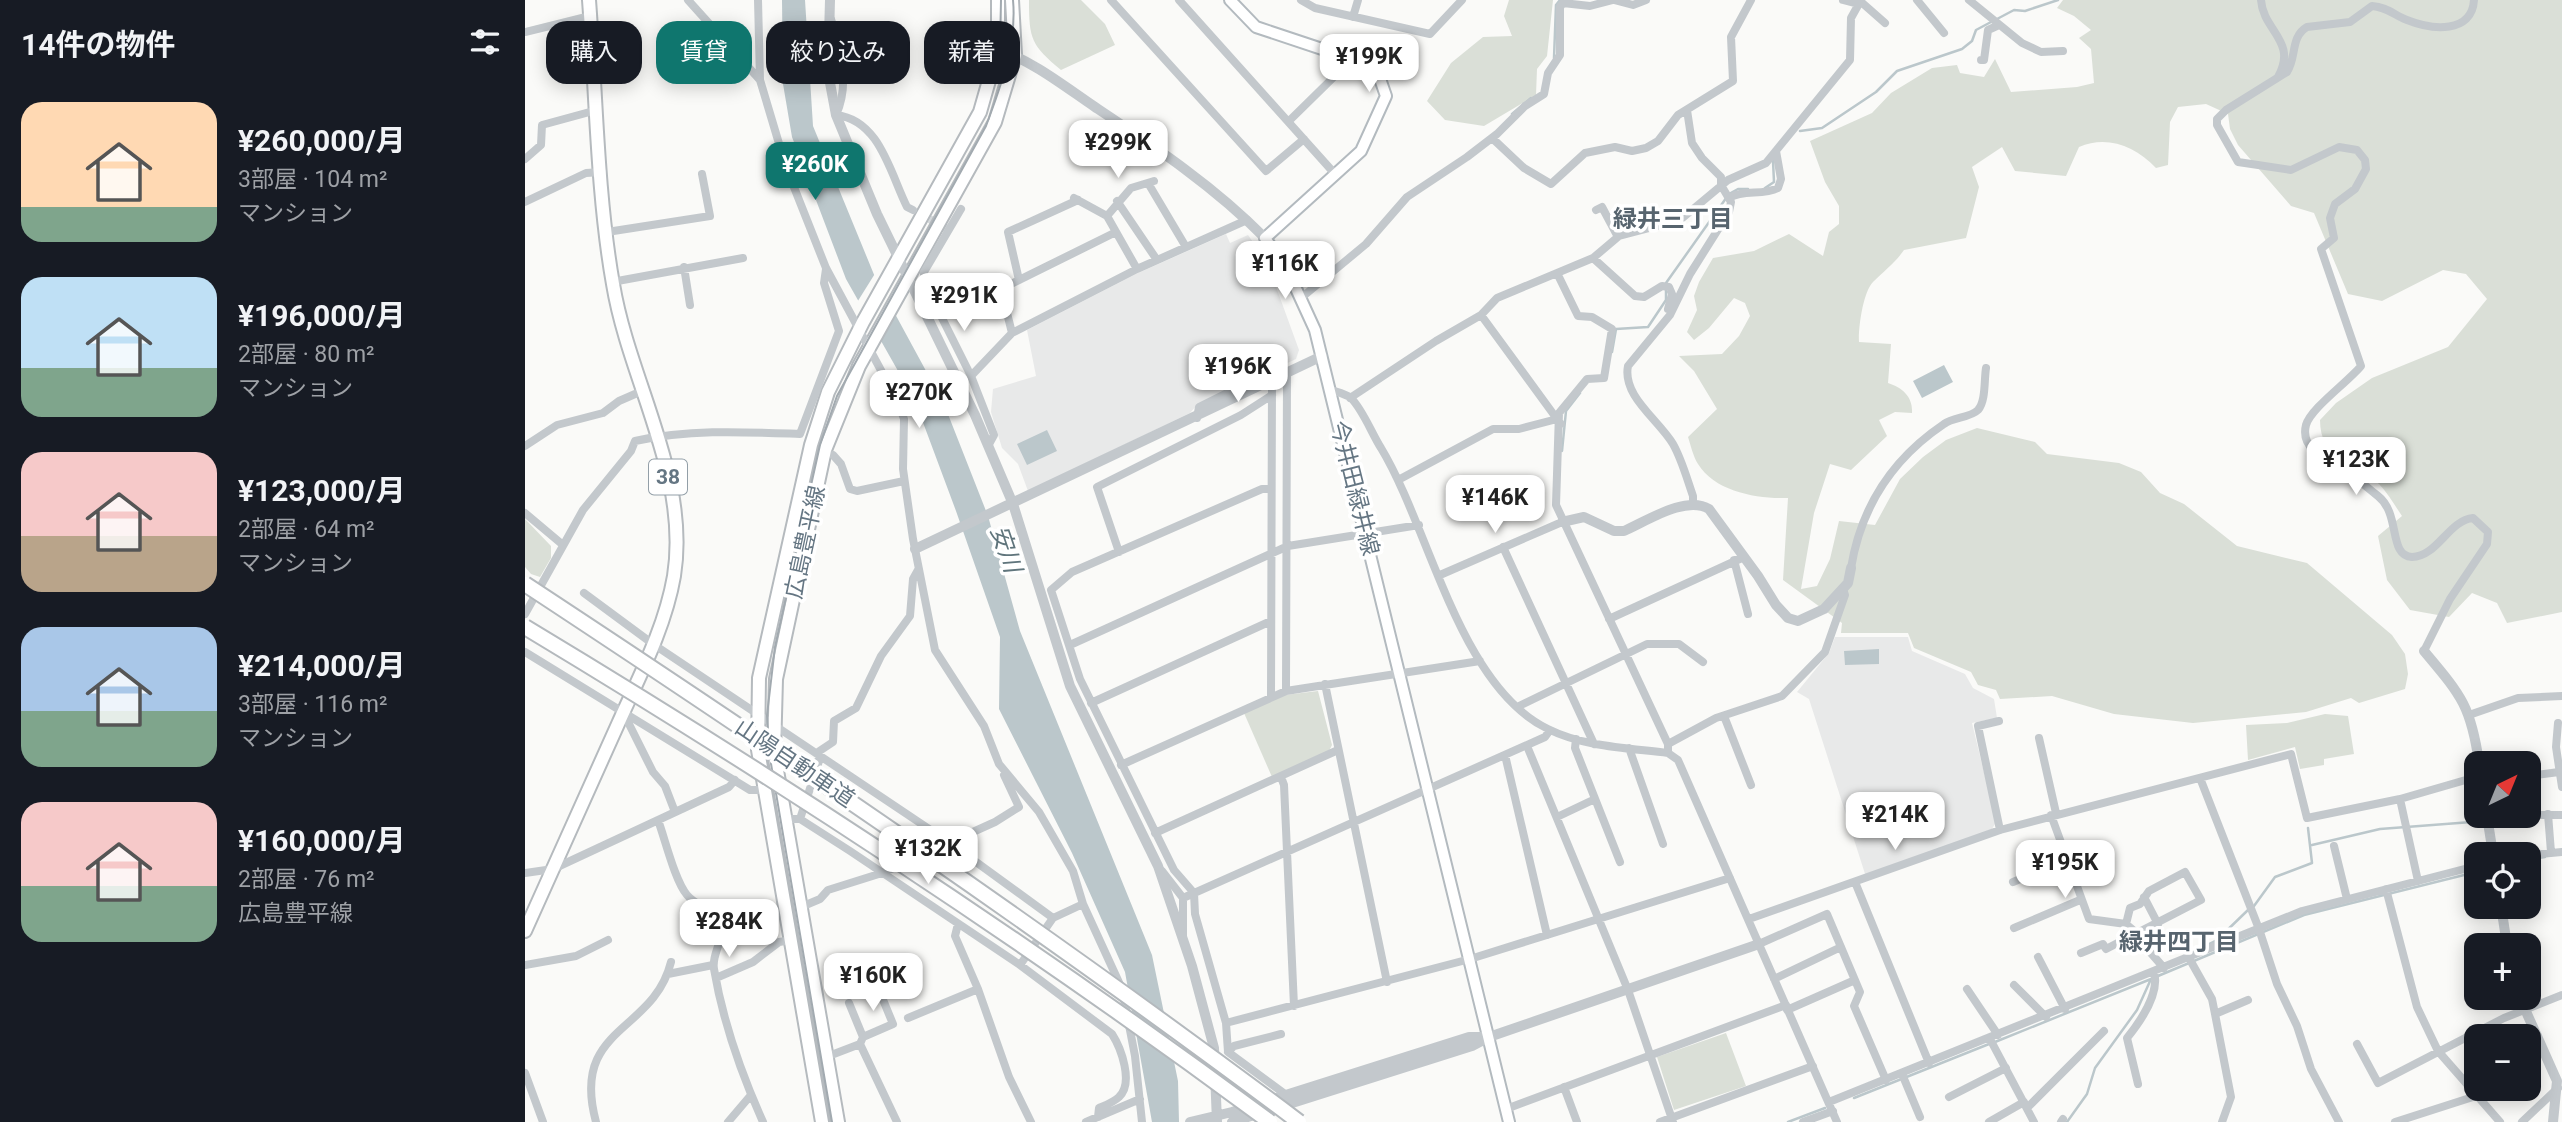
<!DOCTYPE html>
<html lang="ja">
<meta charset="utf-8">
<style>
:root{--surface:#171b24;--page:#242831;--text:#f1f3f6;--muted:#9ea1a6;--accent:#0f766e}
body{margin:0;font-family:Roboto,"Noto Sans JP",sans-serif;background:var(--page);color:var(--text);height:100vh;display:flex;flex-direction:column;font-size:26px;white-space:nowrap}
*{box-sizing:border-box;margin:0}
p{font-size:23px;color:var(--muted)}
.icon{flex:none;width:38px;height:38px;fill:none;stroke:currentColor;stroke-width:2;stroke-linecap:round;stroke-linejoin:round}
.map{position:relative;flex:1;overflow:hidden}
.panel{display:flex;flex-direction:column;background:var(--surface);width:525px}
.panel>*{flex:none}
.hud{position:absolute;left:21px;top:21px;width:665px;height:63px;display:flex;gap:14px}
.needle{width:46px;rotate:43deg}
.fabs{position:absolute;left:1939px;top:751px;display:grid;gap:14px}
.fabs a{display:grid;place-items:center;width:77px;height:77px;border-radius:14px;background:var(--surface);box-shadow:0 4px 18px #0003;font-size:35px}
.price{position:absolute;translate:-50% -60px;padding:0 16px;border-radius:14px;background:#fff;color:#222;font-size:23px;line-height:46px;filter:drop-shadow(0 2px 4px #0008)}
.price::after{content:'';position:absolute;left:50%;top:42px;width:21px;height:16px;margin-left:-10px;background:inherit;clip-path:polygon(0 0,100% 0,50% 100%)}
.price.current{background:var(--accent);color:#fff}
ul{padding:0;list-style:none}
li{display:flex;align-items:center;gap:21px;height:175px;padding:0 21px}
li span{display:grid;place-items:center;flex:none;width:196px;height:140px;border-radius:21px;color:#555}
li>.icon{margin-inline-start:auto}
span .icon{width:84px;height:84px;fill:#fffc;stroke-width:1}
li b{font-size:30px}
h2{display:flex;justify-content:space-between;align-items:center;height:84px;padding:0 21px;font-size:30px}
.tag{padding:0 24px;border-radius:21px;background:var(--surface);box-shadow:0 4px 18px #0003;font-size:24px;line-height:63px}
.tag.current{background:var(--accent);color:#fff}
main{display:flex;flex:1;min-height:0}
.map>svg:first-child{display:block}
.built{fill:#e8e9e9}
.green{fill:#dadfd7}
.water{fill:#bbc7cb}
.pier{fill:#fafaf8}
.lines{fill:none;stroke-linecap:round;stroke-linejoin:round}
.stream{stroke:#bbc7cb;stroke-width:2.5}
.minor-tunnel{stroke:#d5d9db;stroke-width:8;stroke-dasharray:8 4;stroke-linecap:butt}
.secondary-casing{stroke:#b3babf;stroke-width:14}
.primary-casing{stroke:#b5babe;stroke-width:16}
.minor{stroke:#c3c8cc;stroke-width:8}
.tertiary{stroke:#c3c8cc;stroke-width:10}
.secondary{stroke:#fff;stroke-width:10}
.primary{stroke:#fff;stroke-width:12}
.tram{stroke:#a2aab0;stroke-width:2}
.motorway-bridge-casing{stroke:#b4b9bd;stroke-width:18;stroke-linecap:butt}
.motorway-bridge{stroke:#fff;stroke-width:14}
.labels{text-anchor:middle;stroke-width:7;stroke-linejoin:round;paint-order:stroke}
.shield{fill:#fff;stroke:#939fa8;stroke-width:2}
.shield-label{font-size:21px;font-weight:bold;fill:#657683}
.street-label{font-size:23px;fill:#657683;stroke:#fff}
.neighbourhood-label{font-size:24px;font-weight:bold;fill:#57646e;stroke:#fff}
.water-label{font-size:24px;font-style:italic;fill:#60757c;stroke:#fff}
</style>
<main>
<section class="panel">
<h2>14件の物件<svg class="icon" aria-label="filters" viewBox="0 0 24 24"><path d="M4 7h16M4 17h16"/><circle cx="9" cy="7" r="2"/><circle cx="15" cy="17" r="2"/></svg></h2>
<ul>
<li><span style="background:linear-gradient(#ffd9b3 75%,#7fa58c 0)"><svg class="icon" aria-label="home" viewBox="0 0 24 24"><path d="M3 11l9-7 9 7M6 9v11h12V9"/></svg></span><div><b>¥260,000/月</b><p>3部屋 · 104 m²</p><p>マンション</p></div></li>
<li><span style="background:linear-gradient(#bfe0f5 65%,#7fa58c 0)"><svg class="icon" aria-label="home" viewBox="0 0 24 24"><path d="M3 11l9-7 9 7M6 9v11h12V9"/></svg></span><div><b>¥196,000/月</b><p>2部屋 · 80 m²</p><p>マンション</p></div></li>
<li><span style="background:linear-gradient(#f6c9c9 60%,#b9a48a 0)"><svg class="icon" aria-label="home" viewBox="0 0 24 24"><path d="M3 11l9-7 9 7M6 9v11h12V9"/></svg></span><div><b>¥123,000/月</b><p>2部屋 · 64 m²</p><p>マンション</p></div></li>
<li><span style="background:linear-gradient(#a9c7e8 60%,#7fa58c 0)"><svg class="icon" aria-label="home" viewBox="0 0 24 24"><path d="M3 11l9-7 9 7M6 9v11h12V9"/></svg></span><div><b>¥214,000/月</b><p>3部屋 · 116 m²</p><p>マンション</p></div></li>
<li><span style="background:linear-gradient(#f6c9c9 60%,#7fa58c 0)"><svg class="icon" aria-label="home" viewBox="0 0 24 24"><path d="M3 11l9-7 9 7M6 9v11h12V9"/></svg></span><div><b>¥160,000/月</b><p>2部屋 · 76 m²</p><p>広島豊平線</p></div></li>
</ul>
</section>
<div class="map">
<svg width="2037" height="1122" viewBox="0 0 2037 1122">
<rect width="100%" height="100%" fill="#fafaf8"/>
<path class="built" d="M701,234L705,243L723,235L742,262L774,350L771,359L673,404L665,413L503,491L493,464L477,448L466,412L468,389L511,376L502,330L611,274Z
M1310,637H1383L1387,651L1440,674L1448,688L1469,699L1472,718L1447,723L1471,822L1467,829L1341,877L1284,699L1272,692L1304,653Z"/>
<path class="green" d="M504,0H556L580,24L590,45L536,70C506,45 504,39 504,0Z
M984,0H1028L1022,56L1012,69L1011,95L959,126L920,120L902,101L926,63L958,37L987,36L979,16Z
M1538,0H2037V612L1982,623L1972,603L1947,593L1924,617L1885,610L1862,580L1853,536L1877,516C1870,506 1863,493 1854,484C1828,460 1795,460 1795,420L1811,403L1847,378L1923,347L1962,299L1941,274L1918,270L1857,301L1823,294L1789,213L1766,206L1713,145L1705,129L1703,114L1681,104L1653,107L1645,122L1643,165L1631,168C1610,146 1582,135 1554,147L1541,176L1490,171L1477,147L1447,167L1454,187L1441,238L1379,250C1370,263 1359,271 1348,282C1338,292 1333,329 1334,342L1366,344L1363,383C1378,388 1388,397 1387,413L1370,412L1354,420L1362,436L1326,470L1305,464L1289,513L1276,589L1292,586L1305,559L1314,521L1350,525L1375,479L1398,457L1421,440L1452,428L1510,442L1522,454L1594,463L1616,472L1635,493L1659,504L1712,546L1782,563L1867,635L1880,654L1883,674L1880,689L1834,703L1826,698L1781,712L1668,723L1589,714L1527,696L1475,699L1471,690L1453,685L1446,672L1389,648L1383,633H1316L1317,623L1258,580L1263,498C1233,499 1190,492 1173,464C1168,456 1166,446 1163,437L1192,409L1169,371L1154,356L1197,354L1214,336L1225,316L1220,303L1209,298L1184,328L1169,340L1162,332L1172,310L1169,296L1174,282L1188,258L1229,251L1264,234L1298,256L1304,232L1314,224V206L1300,182L1285,141L1347,113L1366,93L1407,68L1432,65L1435,73L1459,77L1470,59L1486,92L1552,87L1569,83L1566,49L1554,38L1566,30L1549,16L1532,8Z
M0,519L26,546V558L15,577L6,574L0,567Z
M793,691L807,745L804,751L747,777L719,713L760,695Z
M1800,714L1823,716L1829,754L1799,759V765L1775,769L1770,747L1723,760L1721,725L1762,723Z
M1201,1033L1221,1086L1149,1110L1132,1057Z"/>
<path class="water" d="M257,0H280L288,126L350,277L419,404L463,516L495,631L627,955L653,1081L654,1122H627L600,972L547,853L474,709L475,637L431,511L390,401L321,279L267,137L258,84Z
M1419,365L1428,382L1397,398L1388,381Z
M522,430L532,451L502,465L492,444Z
M1354,649V664L1320,665L1319,651Z"/>
<path class="pier" d="M351,272L371,308L352,341L331,304Z"/>
<g class="lines">
<path class="stream" d="M1472,19L1489,10L1500,11L1533,0
M1029,58L1031,5L1035,0
M987,114L1006,98
M1275,131L1297,128L1351,92L1372,71L1437,49L1447,41L1451,30L1466,22
M1240,188L1249,182L1248,161
M1141,283L1204,194L1213,189H1223
M1087,352L1091,329L1123,327L1141,300V290
M1037,451L1041,411L1055,393
M1787,845L1855,829L1999,818
M2004,859L2020,857
M1729,906L1750,877L1787,863L1783,828
M1680,946L1692,940L1723,910
M1633,976L1779,915L1951,872
M1470,1042L1626,979
M1329,1098L1464,1044
M1263,1122L1300,1108
M1542,1122L1562,1094L1570,1068L1612,1010L1626,979"/>
<path class="minor-tunnel" d="M394,213L424,230"/>
<defs>
<path id="secondary" d="M705,0L731,27L845,65L853,73L861,96L836,151L740,238L763,271L790,330L984,1122"/>
<path id="primary" d="M0,931C31,862 62,793 93,724C114,677 140,628 149,576C165,476 104,381 88,284C72,194 71,92 64,0
M297,1122L233,750L234,678L286,445L303,392L338,322L455,112L473,49V0
M313,1122L249,753L251,679L300,450L334,366L470,122L490,55L487,0"/>
</defs>
<use href="#secondary" class="secondary-casing"/>
<use href="#primary" class="primary-casing"/>
<path class="minor" d="M163,0L235,80L261,167L301,268L373,402L379,419L378,469L388,539L410,650L459,726L474,764L514,812L548,871L558,904L597,989L610,1056L617,1122
M233,0L235,80
M586,0L741,171L779,139
M654,0L810,174
M776,0L790,8L905,34L937,0
M1089,0L1108,5L1121,0
M1318,0L1333,4
M1392,0L1419,33
M1444,0L1497,43L1516,52L1538,51
M1736,0C1738,31 1773,41 1753,77
M1335,1L1360,23
M828,17L833,0
M306,19C316,49 325,85 311,115C355,120 365,173 382,207L388,210
M0,32L65,16
M1456,60H1459L1463,30L1474,25
M1162,110L1167,143L1177,158L1196,177V185L1206,202L1204,212L1165,274L1145,315L1103,366C1097,396 1134,420 1148,444C1157,460 1162,479 1168,496V504
M764,121L819,67L822,57
M967,138L999,168L1026,184L1060,153L1090,147L1107,151L1121,148L1133,141L1153,115L1208,81L1206,37L1226,0
M0,159L16,145L17,125L72,110
M623,183L661,247
M549,198L582,216L612,269
M1204,198C1219,189 1237,196 1253,188L1256,179L1251,151
M592,201L632,260
M0,202L61,173L77,172
M436,209L399,272V282L446,376L469,435L463,446
M1071,210L1077,207L1093,237
M582,216L606,188L629,181
M82,232L185,216L177,174
M1068,258L1110,296L1119,297L1137,286L1144,287L1147,294L1143,309
M159,267L165,305
M1032,273L1053,316L1067,317L1087,329L1079,378L1062,379L1034,413L1031,505L1143,744V753
M494,280L483,232L553,200
M87,282L218,258
M776,298L841,244L882,197L942,157L972,134L1000,106L1019,94L1023,73L1035,55V7L1038,3L1065,6L1088,0
M956,315L1032,419
M487,333L612,269L722,220
M446,376L487,333L476,289L591,232
M806,390C812,392 821,394 826,398C838,410 847,434 856,448C905,529 934,686 1023,729C1059,747 1103,748 1143,753L1153,760L1312,1122
M825,398L911,341L956,315L972,298L1068,258L1094,236L1155,220L1203,180L1241,163L1325,60L1326,18L1336,0
M672,418L674,407L736,376L747,381L746,696
M0,446L32,425L78,413L94,401L117,391
M308,455L316,464L325,489L332,491L379,481
M875,479L968,429H994L1032,419L1036,424
M746,489H737L547,572L526,590L555,679L649,870L669,893L670,914L701,1023L703,1052L764,1097
M0,513L38,545
M978,547L1069,744
M594,552L572,487L716,415L747,395
M1209,560L1223,614
M1326,568C1336,507 1367,459 1419,424C1428,417 1445,418 1453,410C1461,401 1459,380 1461,368
M915,575L1037,522
M59,593L128,644L425,843L528,918
M0,614L58,510L106,451L110,441C165,429 220,432 275,434L314,331L299,283L301,269
M1084,619L1219,557
M545,645L763,546L894,525
M1899,651L1925,599L1962,544L1963,532L1948,518C1924,520 1912,557 1887,557C1863,556 1876,514 1853,496C1844,489 1834,480 1824,473C1808,462 1774,452 1781,425C1786,408 1823,382 1836,366L1796,249L1809,238L1805,218L1810,204L1830,189L1841,169L1840,160L1832,150L1814,147L1766,170L1713,162L1692,125V119L1701,110L1762,72C1772,57 1765,37 1782,27L1825,22L1847,6C1862,7 1869,15 1882,20C1907,30 1947,34 1949,0
M0,652L225,790H240
M800,684L862,982
M761,691L762,374
M566,703L746,621
M992,707L1122,644H1154L1178,662
M98,712L128,772L140,786L150,812
M1944,715L1993,698L2037,696
M1199,716L1226,785
M1474,721L1453,726L1475,830
M2033,723L2031,747L2037,787
M1514,738L1531,813
M1051,739L1050,748L1095,862
M1143,744L1191,718L1257,696L1300,652L1320,595L1318,589
M1002,746L1103,990L1148,1122
M1104,748L1138,844
M293,752L308,742L309,721L331,708L356,656L385,616L388,579L393,570
M980,755L1022,935
M596,765L761,691L955,661
M2004,776L2034,772
M756,777L759,785L769,1006
M1675,778L1734,929L1752,984L1772,1026L1786,1069L1814,1122
M1875,799L1893,881
M2023,814L2026,852
M1526,815L1564,919L1601,924L1614,935
M2004,815H2037
M1032,817L1070,799
M261,819H275L325,851L495,965L587,1034C596,1048 609,1083 594,1097C589,1102 581,1105 574,1108L573,1117
M275,819L294,761L293,752
M133,820C140,839 150,881 162,895C171,906 189,909 194,923C201,940 186,953 189,969C198,1022 216,1073 238,1122
M630,833L813,750
M1809,846L1822,899
M2004,855L2037,852
M637,871L658,898V938
M0,873L28,869L204,787L210,780
M1330,882L1404,1063
M1488,882L1541,860
M1861,889L1892,1007L1913,1051L1975,1122
M1619,897L1633,924
M658,898L1020,737L1025,730
M276,907L295,899L303,890L357,873L470,822L494,807L479,775
M1224,919L1475,830L1766,754L1782,818L1875,799L1951,777
M433,924L430,936L453,989L484,1077L506,1122
M1489,928L1555,900
M1611,936L1639,968
M1234,944L1302,914L1335,992L1329,1006L1361,1080
M1556,953L1578,944L1581,949L1676,900L1660,872L1624,891L1615,904L1605,908L1601,924
M1513,957L1540,1009
M1664,958L1687,999L1690,1014L1706,1097L1697,1122
M0,965L51,956L83,940
M495,965L528,918L558,904
M143,974L188,965
M191,978L228,962L254,942L267,940
M1249,979L1316,947
M1489,985L1521,1017
M1442,989L1473,1035
M324,1003L338,1037
M1262,1010L1330,980
M1690,1014L1723,1000
M383,1018L453,989
M701,1023L945,959L1205,878
M1465,1039L1509,1122
M335,1044L372,1122
M1832,1044L1853,1083L1979,1018L2037,995
M703,1052L709,1046L756,1034
M301,1057L335,1044L338,1037L368,1024L354,990
M0,1073L18,1122
M1377,1074L1395,1117
M1613,1084L1602,1038C1615,1022 1635,993 1629,972
M1039,1087L1052,1122
M1424,1097L1481,1068
M1304,1102L1777,911L1951,866
M1502,1108L1579,1031
M981,1109L1261,1005
M71,1122C45,1026 128,1034 146,962
M203,1122L226,1095
M561,1122L615,1099
M1135,1122L1288,1066
M1278,1122L1308,1111
M1464,1122L1499,1102
M1536,1122L1538,1119
M1870,1122L1951,1096
M1997,1122L2033,1088"/>
<path class="tertiary" d="M305,0L303,72L311,115L352,214L450,415L488,504L545,686L633,866L667,966L689,1048L692,1122
M473,49C509,62 539,86 570,107C630,147 689,186 740,238
M1037,522L1059,517L1089,531H1099C1122,521 1161,495 1184,509L1233,576L1251,605L1263,618L1273,621L1299,609L1323,583L1326,568
M390,549L797,356
M1899,651C1935,694 1946,705 1954,763
M1962,816L1968,854
M1976,906L1982,945
M1995,998L2032,1081L2028,1122
M665,1122L707,1112L944,1037H963
M707,1122L947,1046L964,1037L1234,944"/>
<use href="#secondary" class="secondary"/>
<use href="#primary" class="primary"/>
<path class="tram" d="M475,49L476,0
M307,1122L244,752L242,715L250,647L295,445L312,396L461,126C476,86 492,43 488,0"/>
<defs>
<path id="motorway-bridge" d="M0,584C263,757 522,933 774,1122
M0,627C256,781 505,944 745,1122"/>
</defs>
<use href="#motorway-bridge" class="motorway-bridge-casing"/>
<use href="#motorway-bridge" class="motorway-bridge"/>
</g>
<g class="labels">
<rect class="shield" x="124" y="459.5" width="38" height="35" rx="5"/>
<g class="shield-label">
<text x="143" y="484">38</text>
</g>
<g class="street-label">
<text transform="translate(830 488) rotate(76)" y="8">今井田緑井線</text>
<text transform="translate(280 542) rotate(-78)" y="8">広島豊平線</text>
<text transform="translate(270 763) rotate(34)" y="8">山陽自動車道</text>
</g>
<g class="neighbourhood-label">
<text x="1148" y="227">緑井三丁目</text>
<text x="1654" y="950">緑井四丁目</text>
</g>
<g class="water-label">
<text transform="translate(481 549) rotate(71)" y="8">安川</text>
</g>
</g>
</svg>
<div class="fabs">
<a><svg class="needle" viewBox="-14 -14 28 28"><path d="M0-13l5 13h-10z" fill="#e53935"/><path d="M0 13l5-13h-10z" fill="#9ea1a6"/></svg></a>
<a><svg class="icon" aria-label="locate" viewBox="0 0 24 24"><circle cx="12" cy="12" r="6"/><path d="M12 2v4M12 18v4M2 12h4M18 12h4"/></svg></a>
<a>+</a>
<a>−</a>
</div>
<b class="price" style="left:844px;top:94px">¥199K</b>
<b class="price" style="left:593px;top:180px">¥299K</b>
<b class="price current" style="left:290px;top:202px">¥260K</b>
<b class="price" style="left:760px;top:301px">¥116K</b>
<b class="price" style="left:439px;top:333px">¥291K</b>
<b class="price" style="left:713px;top:404px">¥196K</b>
<b class="price" style="left:394px;top:430px">¥270K</b>
<b class="price" style="left:1831px;top:497px">¥123K</b>
<b class="price" style="left:970px;top:535px">¥146K</b>
<b class="price" style="left:1370px;top:852px">¥214K</b>
<b class="price" style="left:403px;top:886px">¥132K</b>
<b class="price" style="left:1540px;top:900px">¥195K</b>
<b class="price" style="left:204px;top:959px">¥284K</b>
<b class="price" style="left:348px;top:1013px">¥160K</b>
<div class="hud">
<a class="tag">購入</a>
<a class="tag current">賃貸</a>
<a class="tag">絞り込み</a>
<a class="tag">新着</a>
</div>
</div>
</main>
